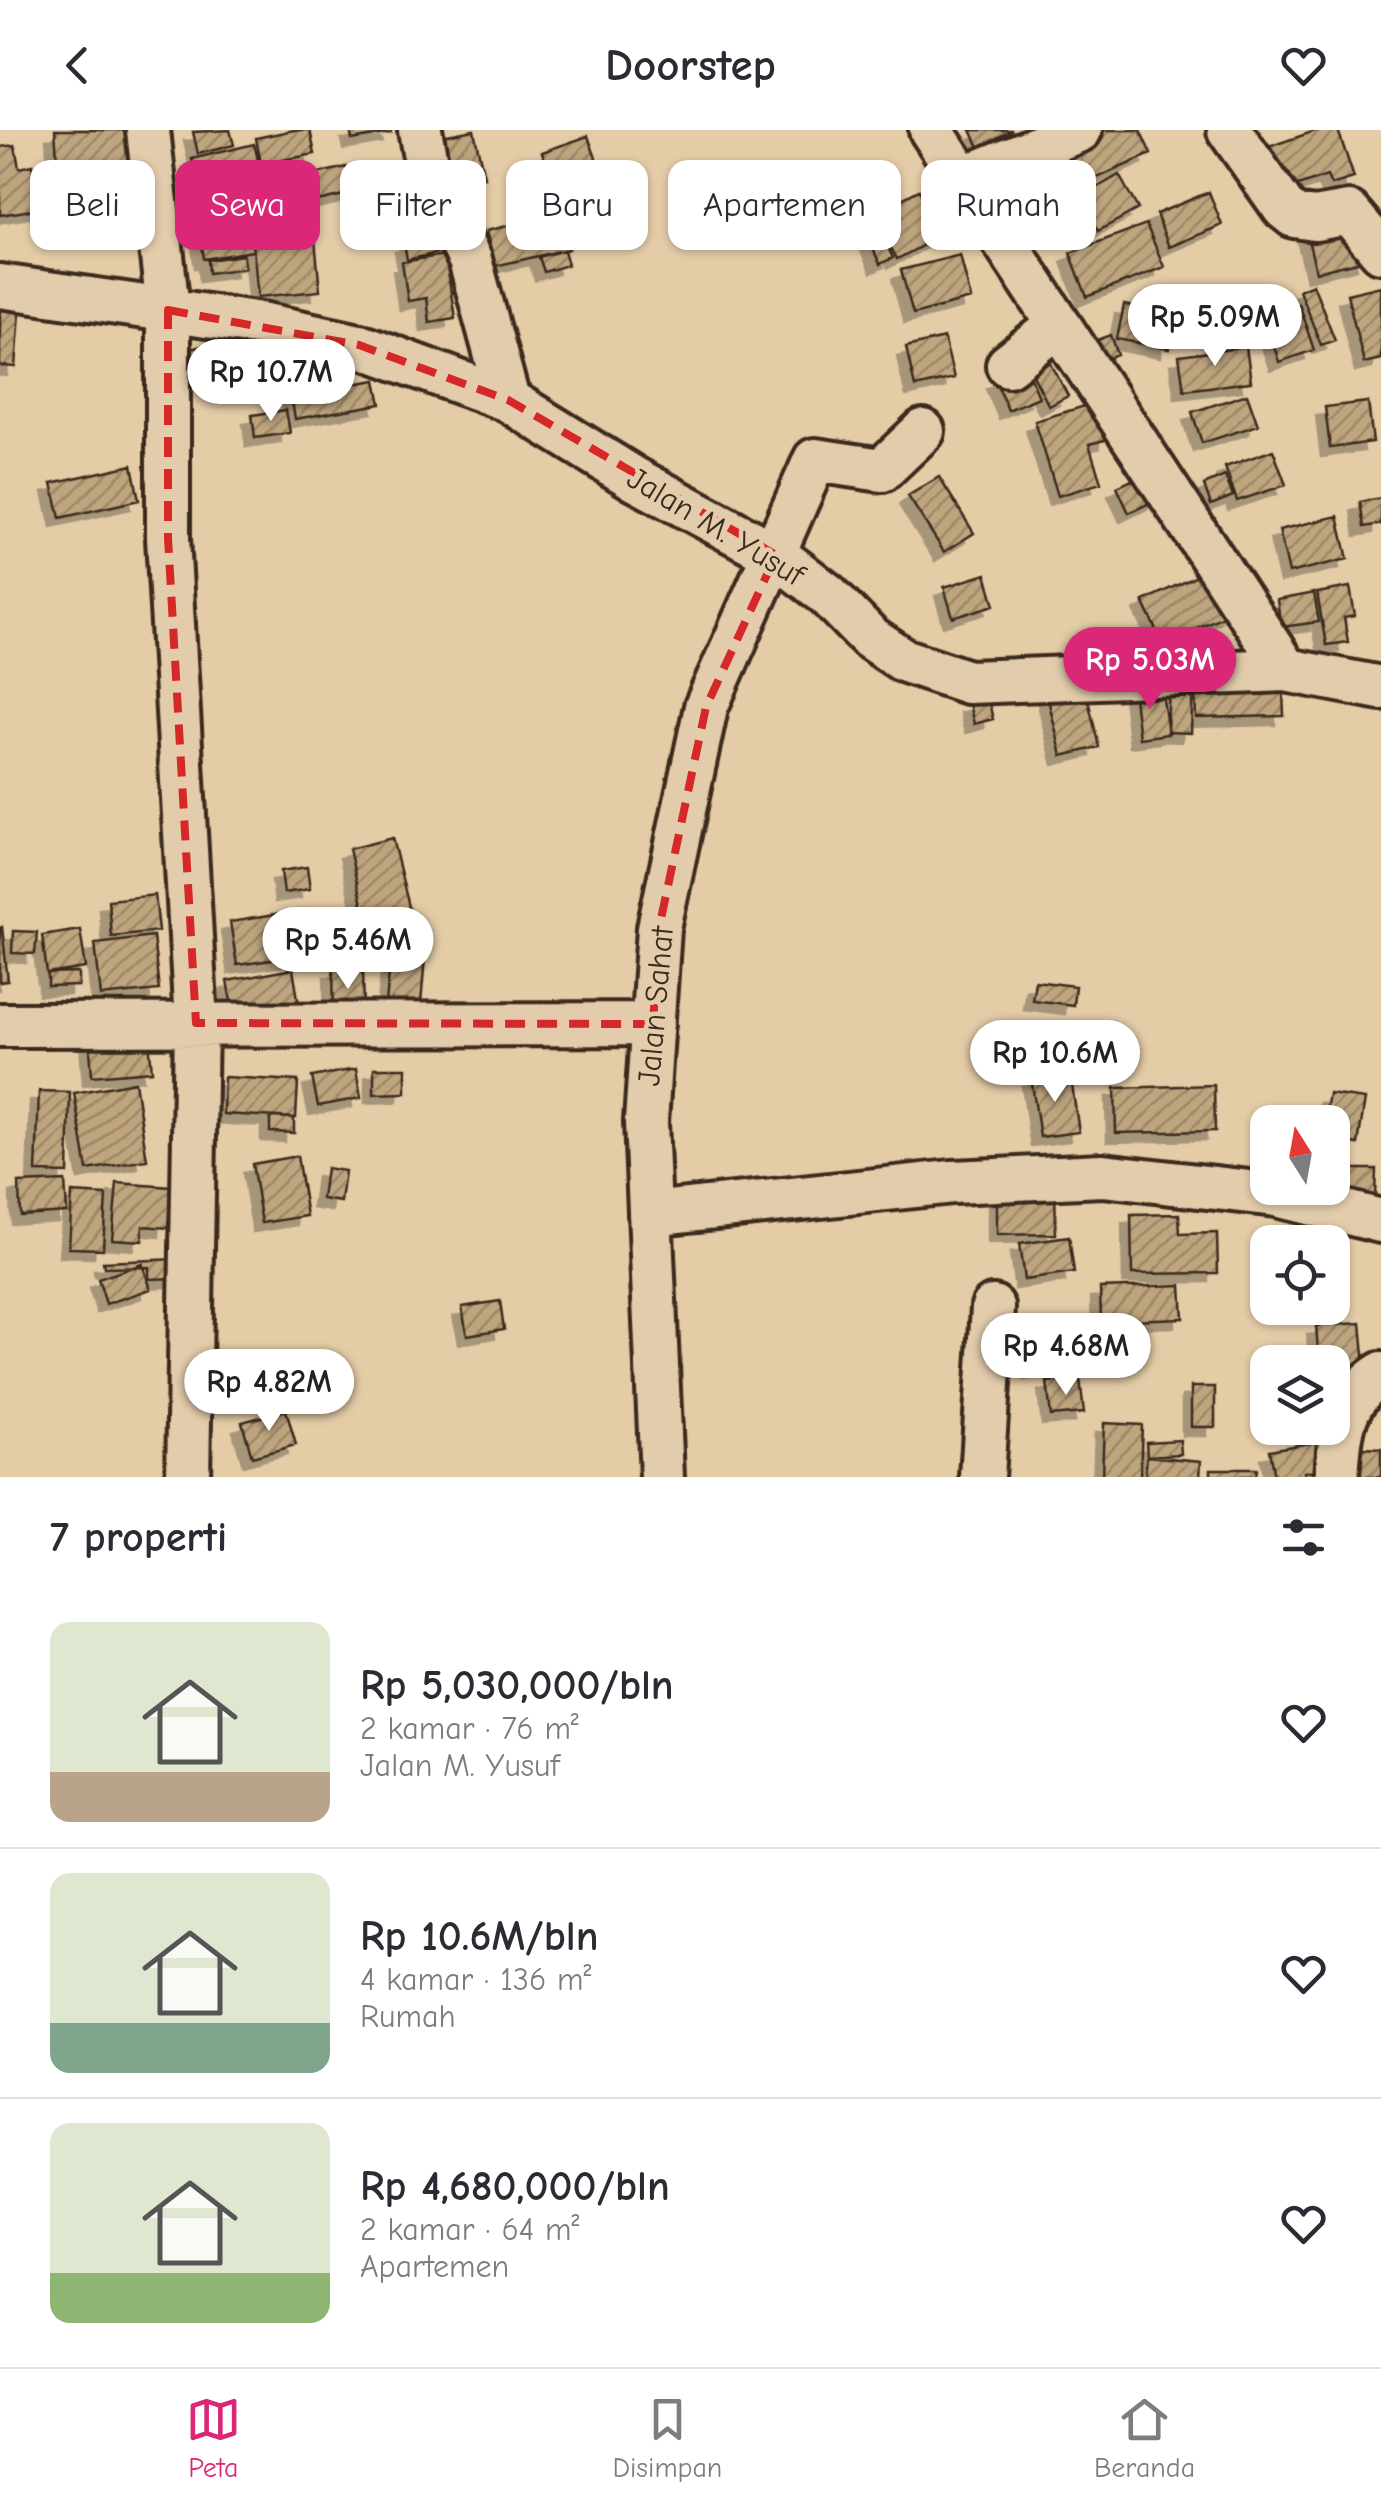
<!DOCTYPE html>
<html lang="id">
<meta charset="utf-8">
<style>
:root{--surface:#fff;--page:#f7f7f7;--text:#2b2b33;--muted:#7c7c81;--line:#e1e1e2;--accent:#db2777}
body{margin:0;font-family:"Comic Neue",sans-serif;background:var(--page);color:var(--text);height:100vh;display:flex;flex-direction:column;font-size:38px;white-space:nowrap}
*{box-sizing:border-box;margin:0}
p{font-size:32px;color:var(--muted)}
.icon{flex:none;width:55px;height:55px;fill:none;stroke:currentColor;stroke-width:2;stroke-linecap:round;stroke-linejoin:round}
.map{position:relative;height:1347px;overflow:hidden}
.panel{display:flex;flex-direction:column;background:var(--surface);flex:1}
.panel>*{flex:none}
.guide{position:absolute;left:30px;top:30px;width:1322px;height:90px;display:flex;gap:20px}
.needle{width:65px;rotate:349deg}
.buttons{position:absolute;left:1250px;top:975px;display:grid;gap:20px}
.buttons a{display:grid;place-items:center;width:100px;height:100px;border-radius:20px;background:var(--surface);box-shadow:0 2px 8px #0004;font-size:50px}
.price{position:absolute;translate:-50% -85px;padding:0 22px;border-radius:35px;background:#fff;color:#222;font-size:32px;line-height:65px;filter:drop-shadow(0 2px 5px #0008)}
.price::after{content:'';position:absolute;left:50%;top:60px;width:30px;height:22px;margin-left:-15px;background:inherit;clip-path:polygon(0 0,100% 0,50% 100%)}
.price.active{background:var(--accent);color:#fff}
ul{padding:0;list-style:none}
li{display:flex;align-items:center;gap:30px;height:250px;padding:0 50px}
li+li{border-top:2px solid var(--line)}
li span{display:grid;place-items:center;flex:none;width:280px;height:200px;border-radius:20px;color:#555}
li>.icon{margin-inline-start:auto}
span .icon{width:120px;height:120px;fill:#fffc;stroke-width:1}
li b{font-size:42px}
h2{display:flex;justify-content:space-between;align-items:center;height:120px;padding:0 50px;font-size:42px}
.chip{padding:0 35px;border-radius:20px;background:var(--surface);box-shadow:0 2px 8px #0004;font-size:35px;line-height:90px}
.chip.active{background:var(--accent);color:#fff}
header{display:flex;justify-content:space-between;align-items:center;height:130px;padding:0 50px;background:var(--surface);font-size:45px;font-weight:800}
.dock{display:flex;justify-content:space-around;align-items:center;height:140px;border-top:2px solid var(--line);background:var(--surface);font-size:28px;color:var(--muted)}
.dock a{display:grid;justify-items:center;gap:5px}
.dock .active{color:var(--accent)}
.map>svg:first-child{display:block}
.building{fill:url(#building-hatch);stroke:#3b2a1e;stroke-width:2.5;filter:url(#shadow)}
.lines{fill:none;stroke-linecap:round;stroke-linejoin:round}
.minor-casing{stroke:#3b2a1e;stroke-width:50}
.minor{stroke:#e3ccac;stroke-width:42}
.marked{fill:none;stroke:#d62828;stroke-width:8;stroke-dasharray:20 12;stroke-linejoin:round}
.labels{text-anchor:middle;stroke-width:9;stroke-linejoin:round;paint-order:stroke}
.street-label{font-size:32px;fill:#3b2a1e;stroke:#e3ccac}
</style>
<header><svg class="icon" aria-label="back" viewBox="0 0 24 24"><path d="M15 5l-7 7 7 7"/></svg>Doorstep<svg class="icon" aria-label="heart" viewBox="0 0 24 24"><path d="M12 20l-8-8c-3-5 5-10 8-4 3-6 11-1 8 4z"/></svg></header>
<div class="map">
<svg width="1381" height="1347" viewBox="0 0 1381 1347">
<defs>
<pattern id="building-hatch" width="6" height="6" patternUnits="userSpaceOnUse" patternTransform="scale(2.5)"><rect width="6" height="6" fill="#bea57e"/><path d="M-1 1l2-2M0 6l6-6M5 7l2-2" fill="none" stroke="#9c8767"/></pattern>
<filter id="shadow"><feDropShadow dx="-9" dy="9" stdDeviation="0" flood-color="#0004"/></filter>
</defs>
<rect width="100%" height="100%" fill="#e4cca7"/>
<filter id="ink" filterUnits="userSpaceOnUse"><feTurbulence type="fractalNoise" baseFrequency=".01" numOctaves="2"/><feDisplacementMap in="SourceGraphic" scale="20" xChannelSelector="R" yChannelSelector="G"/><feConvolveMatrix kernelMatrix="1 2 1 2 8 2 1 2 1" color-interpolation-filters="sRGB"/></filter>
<g filter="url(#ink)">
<path class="building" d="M55,0H127L134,81L95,84L94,71L48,75L44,28L57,27Z
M230,0L234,15L198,24L193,2Z
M294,0H310L315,24L261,34L256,8Z
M350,0H390L391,3L352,10Z
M474,0L484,47L455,53L451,37L434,41L426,9Z
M971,0H1012L979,17Z
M1084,0H1140L1151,24L1072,59L1078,75L1068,79L1042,19Z
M1318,0H1338L1354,48L1331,55L1327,46L1283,61L1268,17Z
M588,6L602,45L555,62L542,22Z
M254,14L261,41L199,56L192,29Z
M15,15L19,38L32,35L39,79L0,85V17Z
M1044,26L1057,74L1016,85L1002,37Z
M346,37L352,63L301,75L295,49Z
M1119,45L1138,79L1098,101L1079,68Z
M919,60L943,105L897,129L873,84Z
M245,62L249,92L207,98L202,69Z
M1209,62L1222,95L1169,117L1156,84Z
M561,83L569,119L495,136L486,101Z
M873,87L893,128L880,134L861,93Z
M429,88L434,104L409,110L405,95Z
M313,89L320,161L258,167L251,95Z
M1357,92L1366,130L1316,142L1307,105Z
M248,94L253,121L204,129L200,102Z
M1146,94L1164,137L1087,167L1070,123Z
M433,107L437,123L407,130L404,113Z
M564,120L568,135L544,142L539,127Z
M243,125L245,138L209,143L208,130Z
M445,125L455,188L429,192L426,168L408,171L402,132Z
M960,125L971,169L913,184L901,140Z
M1313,154L1335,210L1321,215L1299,160Z
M1381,156V229L1364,233L1347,164Z
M0,167L21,169L16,237L0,236Z
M1298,173L1314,220L1279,232L1263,184Z
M1124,175L1175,184L1169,219L1117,209Z
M265,201L276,250L225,262L218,233L194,238L190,219Z
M1111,205L1118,225L1099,232L1092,212Z
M944,208L954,248L915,257L906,217Z
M1246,217L1251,252L1184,260L1179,226Z
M1044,220L1068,266L1049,276L1025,230Z
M347,221L352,254L376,250L381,274L295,289L285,231Z
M1026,237L1039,267L1008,280L995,250Z
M1247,264L1258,295L1202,313L1192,282Z
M1098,272L1109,309L1089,314L1101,353L1058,366L1035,291Z
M1368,272L1373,312L1330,318L1325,277Z
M286,280L290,303L255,308L252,285Z
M1273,320L1286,355L1237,371L1225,337Z
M132,335L139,370L60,388L52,353Z
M1147,343L1160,368L1129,383L1117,357Z
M1225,346L1233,366L1211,375L1204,355Z
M939,347L974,403L944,422L908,366Z
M1381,368V394L1364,397L1360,372Z
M1338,386L1348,429L1289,443L1279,400Z
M1210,440L1230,483L1163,513L1143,471Z
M986,444L995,475L953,488L944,457Z
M1350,457L1355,486L1344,488L1348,512L1326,515L1317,463Z
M1314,463L1319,492L1281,497L1277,470Z
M1084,552L1099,617L1062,626L1046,561Z
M1169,554H1193L1191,603L1167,602Z
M1161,555L1168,604L1139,608L1133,559Z
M1283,560L1284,586L1196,588L1195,562Z
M988,569L993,589L974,594L969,574Z
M392,708L412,789L368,800L349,719Z
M307,737L310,759L284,763L281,741Z
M155,765L159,801L111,806L108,770Z
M306,780L313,824L237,835L230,792Z
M2,797L8,851L0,852V798Z
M80,799L86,838L47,844L42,805Z
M13,801L37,802L35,824L12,823Z
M153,806L159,860L101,866L95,813Z
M391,824L425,827L420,886L385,883Z
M363,837L364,885L334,886L333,838Z
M293,839L299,875L234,886L227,851Z
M79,843V856L48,857V844Z
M1035,851L1075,856L1073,875L1032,870Z
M148,900L152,941L92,946L89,905Z
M374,938H406V963L374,964Z
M356,939L361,968L318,976L312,947Z
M1070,942L1079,1002L1040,1007L1031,947Z
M224,947L298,951L296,988L223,984Z
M135,952L147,1030L87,1040L74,963Z
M1214,955L1215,1001L1116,1003L1115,958Z
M39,961L70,962L68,1043L36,1042Z
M1329,964L1365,969L1358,1014L1332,1010V992H1324Z
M270,987L294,988V1003L270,1002Z
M297,1026L307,1086L262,1093L252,1034Z
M326,1038L345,1041L341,1072L322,1069Z
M1332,1039H1376L1375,1066H1323L1332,1058Z
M65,1051L67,1082L20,1085L19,1053Z
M117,1053L171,1057L168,1098L143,1096L142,1111L112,1109Z
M1055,1055L1056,1104L997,1105V1056Z
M72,1063L106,1065L103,1119L69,1118Z
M1179,1084L1180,1104L1217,1103L1218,1143L1132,1144L1131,1085Z
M1069,1107L1074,1143L1024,1150L1019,1114Z
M178,1129L179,1148L149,1149V1137L104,1138L103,1132Z
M142,1134L151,1159L106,1174L98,1149Z
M1181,1155L1183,1188L1101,1191L1100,1158Z
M500,1171L504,1199L467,1205L462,1177Z
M1055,1192L1065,1233L1033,1241L1023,1199Z
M1361,1193L1366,1246L1332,1249V1232H1319L1316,1196Z
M1080,1249L1084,1283L1051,1286L1047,1252Z
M1191,1257H1215V1297H1191Z
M286,1280L296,1315L252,1327L242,1292Z
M1104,1293L1142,1295L1140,1347H1102Z
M1180,1310L1181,1324L1147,1326L1146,1312Z
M1327,1310L1332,1337L1304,1342L1305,1347H1274L1269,1320Z
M1346,1317L1381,1319V1347H1345Z
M1147,1326L1201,1331L1200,1347H1145Z
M1211,1339H1256L1255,1347H1211Z"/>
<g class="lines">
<defs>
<path id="minor" d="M148,0L168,180V408L196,893L188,1347
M420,0L429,48L470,130L508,270
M931,0L1286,540
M1229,0L1284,78L1294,86L1315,89L1349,83L1381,121
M964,48L1080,0
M0,156L262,194L359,215L508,270L635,349L776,425L828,465L870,508L903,530L968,552L1286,540L1381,558
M1008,235L1058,196
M0,895L653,894
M650,1084L952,1052L1103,1045L1276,1065L1381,1091
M662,1347L646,992L659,798L706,577L815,330L882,340L923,301
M982,1347L993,1177
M1337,1347C1340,1304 1341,1269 1381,1244"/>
</defs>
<use href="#minor" class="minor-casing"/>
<use href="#minor" class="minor"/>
</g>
</g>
<path class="marked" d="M168,180L359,215L508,270L776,425L706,577L659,798L653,894L196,893L168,408Z"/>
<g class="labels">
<g class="street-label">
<text transform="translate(716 396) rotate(31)" y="11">Jalan M. Yusuf</text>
<text transform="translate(655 876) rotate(-85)" y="11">Jalan Sahat</text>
</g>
</g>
</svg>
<div class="buttons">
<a><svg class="needle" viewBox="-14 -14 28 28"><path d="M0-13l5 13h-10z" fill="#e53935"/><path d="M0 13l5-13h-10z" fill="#7c7c81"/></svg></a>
<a><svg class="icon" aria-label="locate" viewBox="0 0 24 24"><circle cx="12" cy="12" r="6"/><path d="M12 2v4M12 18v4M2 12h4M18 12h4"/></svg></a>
<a><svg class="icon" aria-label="layers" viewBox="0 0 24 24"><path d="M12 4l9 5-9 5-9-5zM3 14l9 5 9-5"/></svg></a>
</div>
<b class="price" style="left:1215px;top:239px">Rp 5.09M</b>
<b class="price" style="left:271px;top:294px">Rp 10.7M</b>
<b class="price active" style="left:1150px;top:582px">Rp 5.03M</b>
<b class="price" style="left:348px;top:862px">Rp 5.46M</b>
<b class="price" style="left:1055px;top:975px">Rp 10.6M</b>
<b class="price" style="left:1066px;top:1268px">Rp 4.68M</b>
<b class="price" style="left:269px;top:1304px">Rp 4.82M</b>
<div class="guide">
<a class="chip">Beli</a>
<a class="chip active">Sewa</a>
<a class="chip">Filter</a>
<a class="chip">Baru</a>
<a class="chip">Apartemen</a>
<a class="chip">Rumah</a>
</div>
</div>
<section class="panel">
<h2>7 properti<svg class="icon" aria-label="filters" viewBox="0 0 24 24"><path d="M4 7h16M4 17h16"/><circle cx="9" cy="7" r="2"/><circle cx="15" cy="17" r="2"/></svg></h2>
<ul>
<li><span style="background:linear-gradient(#dfe7d0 75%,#b9a48a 0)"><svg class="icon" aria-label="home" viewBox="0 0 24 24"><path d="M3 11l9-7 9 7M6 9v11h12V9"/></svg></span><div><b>Rp 5,030,000/bln</b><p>2 kamar · 76 m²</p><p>Jalan M. Yusuf</p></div><svg class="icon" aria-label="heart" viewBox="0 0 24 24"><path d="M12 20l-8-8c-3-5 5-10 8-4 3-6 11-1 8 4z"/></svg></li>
<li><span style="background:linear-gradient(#dfe7d0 75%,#7fa58c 0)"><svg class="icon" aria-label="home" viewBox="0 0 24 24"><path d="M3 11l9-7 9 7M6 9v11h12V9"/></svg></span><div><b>Rp 10.6M/bln</b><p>4 kamar · 136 m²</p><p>Rumah</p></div><svg class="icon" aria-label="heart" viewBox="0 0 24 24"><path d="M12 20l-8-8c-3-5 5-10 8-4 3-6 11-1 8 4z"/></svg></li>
<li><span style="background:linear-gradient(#dfe7d0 75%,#8fb573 0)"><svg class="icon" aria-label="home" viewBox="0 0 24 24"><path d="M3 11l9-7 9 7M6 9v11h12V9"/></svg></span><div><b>Rp 4,680,000/bln</b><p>2 kamar · 64 m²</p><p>Apartemen</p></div><svg class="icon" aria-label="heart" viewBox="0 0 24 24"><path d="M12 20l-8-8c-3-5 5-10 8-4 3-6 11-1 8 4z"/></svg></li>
</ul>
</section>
<nav class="dock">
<a class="active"><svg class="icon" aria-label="map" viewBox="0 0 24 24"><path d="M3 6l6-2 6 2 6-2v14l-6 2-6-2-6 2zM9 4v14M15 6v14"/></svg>Peta</a>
<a><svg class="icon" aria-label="saved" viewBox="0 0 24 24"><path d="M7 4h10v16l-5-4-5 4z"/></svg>Disimpan</a>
<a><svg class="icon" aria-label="home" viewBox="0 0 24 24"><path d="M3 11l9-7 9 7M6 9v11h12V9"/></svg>Beranda</a>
</nav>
